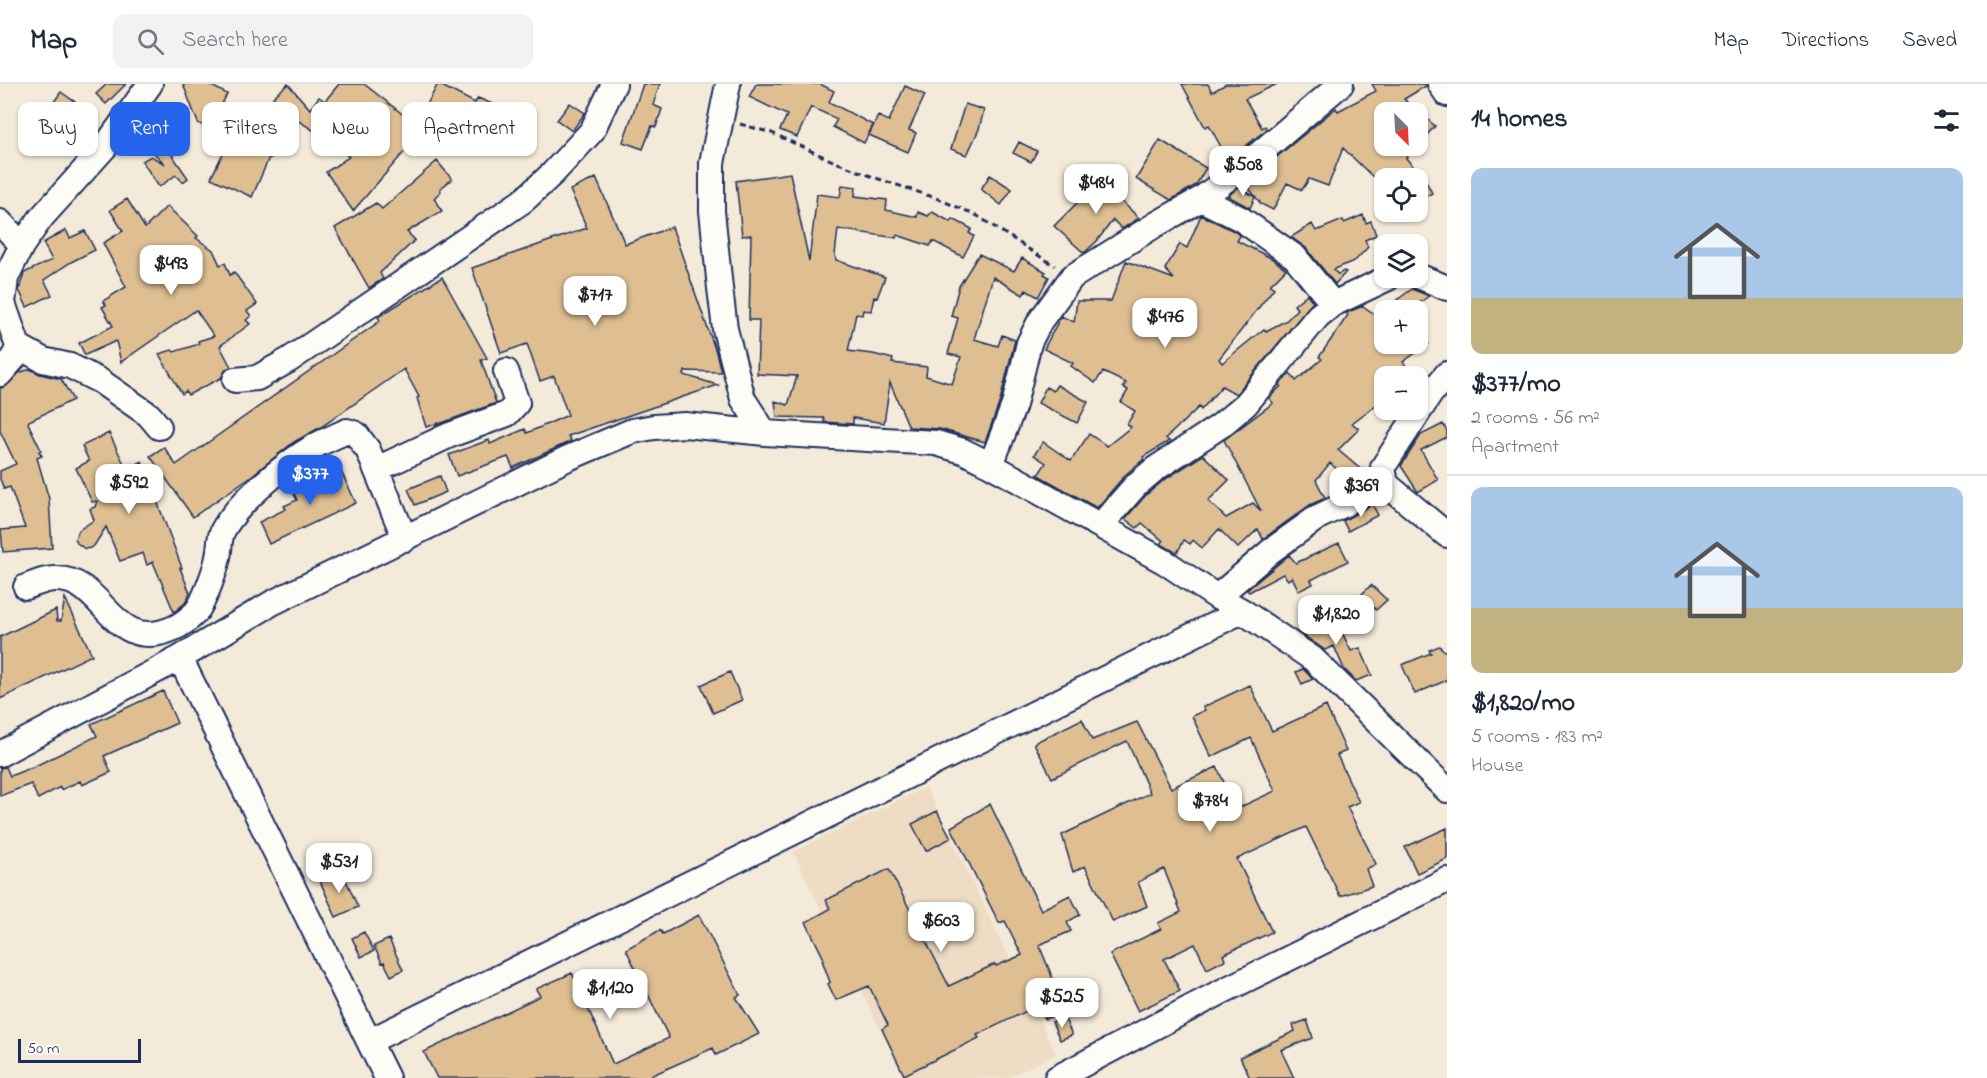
<!DOCTYPE html>
<meta charset="utf-8">
<style>
:root{--surface:#fff;--page:#f2f2f3;--text:#1f2937;--muted:#747a83;--line:#e0e1e3;--accent:#2563eb}
body{margin:0;font-family:"Indie Flower",sans-serif;background:var(--page);color:var(--text);height:100vh;display:flex;flex-direction:column;font-size:22px;white-space:nowrap}
*{box-sizing:border-box;margin:0}
p{font-size:20px;color:var(--muted)}
.icon{flex:none;width:33px;height:33px;fill:none;stroke:currentColor;stroke-width:2;stroke-linecap:round;stroke-linejoin:round}
.map{position:relative;flex:1;overflow:hidden}
.panel{display:flex;flex-direction:column;background:var(--surface);width:540px}
.panel>*{flex:none}
.guide{position:absolute;left:18px;top:18px;width:570px;height:54px;display:flex;gap:12px}
.needle{width:39px;rotate:156deg}
.controls{position:absolute;left:1374px;top:18px;display:grid;gap:12px}
.controls a{display:grid;place-items:center;width:54px;height:54px;border-radius:12px;background:var(--surface);box-shadow:0 2px 4px #0004;font-size:30px}
.scale{position:absolute;left:18px;bottom:15px;width:123px;box-sizing:border-box;padding-left:6px;border:3px solid #1b2f5e;border-top:0;font-size:16px;line-height:21px;white-space:nowrap;color:#1b2f5e;-webkit-text-stroke:4px #fdfcf7;paint-order:stroke}
.price{position:absolute;translate:-50% -51px;padding:0 14px;border-radius:12px;background:#fff;color:#222;font-size:20px;line-height:39px;filter:drop-shadow(0 2px 3px #0008)}
.price::after{content:'';position:absolute;left:50%;top:36px;width:18px;height:14px;margin-left:-9px;background:inherit;clip-path:polygon(0 0,100% 0,50% 100%)}
.price.active{background:var(--accent);color:#fff}
ul{padding:0;list-style:none}
li{display:grid;align-content:center;gap:12px;height:318px;padding:0 24px}
li+li{border-top:2px solid var(--line)}
li span{display:grid;place-items:center;height:186px;border-radius:12px;color:#555}
li>.icon{margin-inline-start:auto}
span .icon{width:108px;height:108px;fill:#fffc;stroke-width:1}
li b{font-size:26px}
h2{display:flex;justify-content:space-between;align-items:center;height:72px;padding:0 24px;font-size:26px}
.tag{padding:0 21px;border-radius:12px;background:var(--surface);box-shadow:0 2px 4px #0004;font-size:21px;line-height:54px}
.tag.active{background:var(--accent);color:#fff}
header{display:flex;align-items:center;gap:36px;box-sizing:border-box;height:84px;padding:0 30px;background:var(--surface);border-bottom:2px solid var(--line)}
header strong{font-size:28px}
nav{display:flex;gap:33px;margin-inline-start:auto;font-size:21px}
.search{width:420px;height:54px;background:var(--page);display:flex;align-items:center;gap:15px;box-sizing:border-box;padding:0 21px;border-radius:12px;color:var(--muted);font-size:22px}
main{display:flex;flex:1;min-height:0}
.map>svg:first-child{display:block}
.built{fill:#eeddc4}
.building{fill:#dfbf92;stroke:#1b2f5e;stroke-width:1.5}
.lines{fill:none;stroke-linecap:round;stroke-linejoin:round}
.minor-casing{stroke:#1b2f5e;stroke-width:28}
.path{stroke:#1b2f5e;stroke-width:3;stroke-dasharray:6 4.5;stroke-linecap:butt}
.minor{stroke:#fdfcf7;stroke-width:24}
</style>
<header>
<strong>Map</strong>
<div class="search"><svg class="icon" aria-label="search" viewBox="0 0 24 24"><circle cx="10" cy="10" r="6"/><path d="M15 15l6 6"/></svg>Search here</div>
<nav><a>Map</a><a>Directions</a><a>Saved</a></nav>
</header>
<main>
<div class="map">
<svg width="1447" height="994" viewBox="0 0 1447 994">
<rect width="100%" height="100%" fill="#f4ead9"/>
<filter id="ink" filterUnits="userSpaceOnUse"><feTurbulence type="fractalNoise" baseFrequency=".0167" numOctaves="2"/><feDisplacementMap in="SourceGraphic" scale="12" xChannelSelector="R" yChannelSelector="G"/><feConvolveMatrix kernelMatrix="1 2 1 2 8 2 1 2 1" color-interpolation-filters="sRGB"/></filter>
<g filter="url(#ink)">
<path class="built" d="M926,703L1056,970L1007,994H904L793,768Z"/>
<path class="building" d="M107,0H126L106,20L96,10Z
M183,0H208L227,10L209,45L198,39Z
M288,0L310,25L319,13L325,17L339,0H364L405,32L409,29L414,35L426,22L438,0L475,19L478,14L497,22L489,41L465,66L438,40L426,56L421,52L406,66L353,127L326,88L349,73L341,66L345,61L321,40L316,48L286,29L273,13Z
M643,0H660L653,21L662,25L656,43L652,42L643,65L623,58Z
M756,0H820L834,7L829,18L873,41L864,59L833,43L837,35L811,23L797,53L780,46L787,31L749,13Z
M1182,0H1208L1212,8L1226,0H1277L1245,15L1262,44L1265,42L1267,45L1228,76L1220,64L1221,63L1209,41L1205,43Z
M1372,0H1426V2L1404,15L1407,18L1384,28V62H1418V27L1435,42L1406,74L1418,88V82L1432,109L1418,117V94H1391L1384,86L1375,95L1343,64L1328,102L1309,95L1302,106L1287,99L1273,126L1261,120L1245,99L1336,24L1338,27L1376,7Z
M905,2L925,11L909,46L916,49L908,68L869,51L878,32L889,37Z
M61,8L75,18L70,27L94,40L77,69L62,61L68,51L62,47L64,44L45,30Z
M570,19L585,29L572,47L557,36Z
M965,20L984,26L979,45L967,71L951,65Z
M252,34L279,40L271,74H269L252,113L211,94L227,61L244,69Z
M1160,56L1206,84L1196,101L1171,116L1136,95Z
M1019,58L1037,67L1031,78L1013,69Z
M166,62L188,94L183,98L176,91L159,103L142,77L151,72L165,80L154,69Z
M437,77L452,95L440,105L441,107L434,114L442,127L407,148L415,156L380,189L383,195L369,204L335,144L376,119L382,125Z
M790,89L809,177L817,110L840,113L842,101L856,103L855,112L887,116L886,126L917,133L918,128L928,132L932,128L951,138L953,135L972,145L969,149L974,152L963,173L933,157L930,162L897,151L896,154L838,145L835,171L836,176L885,193L877,214L874,213L871,227L863,226L862,231L856,230L848,267L873,270L893,275L892,279L927,283L926,292L952,300L961,273L948,270L958,234L951,232L959,202L979,170L1014,187L1022,174L1046,188L1044,190L1049,193L1038,213L1026,206L1023,211L993,193L974,255L998,262L1002,251L1015,256L1000,317L985,358L940,345L909,343L890,299L884,339L853,334V340L824,338V334L777,333L775,317L788,321L797,292L757,290L759,236H749L751,151L742,152L736,97Z
M1110,90L1125,105L1117,113L1139,134L1122,145L1113,136L1097,157L1084,169L1054,142L1084,112L1087,115Z
M990,91L1012,105L1001,121L981,105Z
M596,94L625,160L672,143L716,268L721,288L685,287L684,291L718,301L568,352L571,357L513,384L508,373L457,392L449,371L489,356L490,360L525,345L527,349L568,331L554,292L540,297L527,260L501,269L472,184L587,144L570,106Z
M1239,103L1255,113L1250,124L1228,112Z
M127,115L145,144L167,122L198,152L196,154L213,166L220,181L225,179L230,191L234,188L257,220L247,227L251,232L246,236L250,240L220,262L231,283L226,285L221,294L188,311L186,307L182,310L159,270L172,266L174,268L199,260L198,257L214,252L196,226L121,278L116,257L85,271L79,259L113,242L102,223L106,221L103,217L126,203L103,159L123,147L110,126Z
M1201,131L1234,147L1240,152L1237,157L1271,174L1286,185L1270,201L1274,204L1219,275L1222,279L1264,245L1266,247L1287,236L1297,225L1294,221L1307,210L1313,218L1236,310L1222,302L1201,326L1199,323L1166,354L1169,357L1143,373L1144,375L1125,391L1097,424L1038,391L1046,379L1034,371L1043,358L1071,377L1089,350L1107,362L1131,343L1127,340L1135,327L1121,318L1128,306L1123,303L1126,299L1103,288L1095,299L1071,282L1073,279L1044,265L1061,232L1074,238L1077,217H1111L1126,177L1174,195L1165,185L1180,160L1187,164Z
M1363,131L1366,139L1371,137L1376,151L1365,156L1368,163L1356,176L1333,186L1338,190L1344,187L1346,188L1335,200L1306,164L1291,153L1312,140L1316,147L1343,136L1344,139Z
M66,146L70,154L85,147L95,166L71,178L44,196L52,211L27,223L19,206L24,189L52,176L43,159Z
M442,193L487,274L481,276L496,319L439,340V339L426,343L417,314L419,313L404,285L321,343L294,358L250,393L193,433L150,372L164,363L176,381L380,237L378,233Z
M1412,205L1429,212L1409,226H1384V260H1428L1403,278L1409,286L1400,292H1384V315L1352,339L1359,345L1338,366L1366,390L1352,399L1330,379L1316,396L1325,414L1310,421L1263,455L1258,445L1238,464L1219,445L1202,464L1193,456L1190,460L1184,456L1177,469L1161,460L1163,457L1142,439L1137,444L1125,435L1146,411L1164,396L1203,371L1229,396L1208,417L1226,434L1253,419L1261,427L1224,356L1273,319L1269,314L1281,302L1280,300L1290,289L1296,297L1322,275L1319,273L1348,231L1346,229L1363,222L1376,231Z
M30,285L40,290L61,295L73,316L29,337L28,339L41,366L39,367L42,372L37,374L49,415L52,464L3,468L1,446L25,444L10,403L4,405L0,395V387L16,380L0,347V304L5,303L19,289Z
M1057,301L1088,318L1077,339L1038,319L1046,303L1053,307Z
M1443,340L1447,347V353L1421,366L1438,396L1418,408L1401,382L1421,351Z
M109,349L127,386L142,377L182,484H180L190,509L185,519L174,528L153,478L147,481L143,469L120,477L106,443L94,462L90,464L85,465L77,459L75,455L79,446L94,436L90,425L95,423L97,417L92,418L76,384L89,377L82,362Z
M339,383L356,419L269,460L259,438L286,425L284,422L297,416L292,406Z
M440,392L446,408L415,421L408,405Z
M1372,420L1378,431L1348,447L1343,437Z
M1339,459L1348,477L1311,496L1313,500L1299,507L1292,493L1288,496L1283,490L1249,508L1247,506L1289,471L1296,479Z
M1371,501L1387,516L1376,526L1361,511Z
M65,514L92,571L0,615V553L56,526L57,537H61Z
M1321,529L1328,544L1338,540L1351,567L1360,564L1372,591L1356,597L1344,585L1334,562L1325,566L1303,551L1298,540Z
M1439,562L1447,569V596L1415,610L1402,581L1431,569L1429,566Z
M1303,585L1313,595L1302,600L1296,588Z
M730,588L742,616L713,629L701,601Z
M1250,601L1272,647L1326,622L1346,667L1337,671L1359,718L1347,723L1376,780L1366,785L1372,802L1340,812L1306,743L1237,775L1272,848L1223,871L1225,876L1207,885L1195,860L1164,875L1180,907L1138,927L1110,870L1161,845L1158,839L1181,828L1164,785L1138,798L1147,822L1113,838L1085,782L1073,788L1062,751L1150,709L1127,657L1052,694L1034,659L1082,635L1092,656L1137,638L1171,704L1217,683L1236,725L1275,707L1251,654L1211,673L1192,632L1205,626L1203,623Z
M163,607L177,639L104,672L111,688L82,701L80,697L61,706L60,703L38,715L31,700L0,712V684L6,683L10,692L33,683L97,652L91,640Z
M990,720L1041,826L1070,811L1080,831L1067,838L1071,847L1039,861L1053,895L1047,898L1060,929L1045,935L1039,921L977,951L979,954L904,991L882,945L888,941L869,902L836,916L828,900L830,898L822,876L824,875L806,838L830,825L826,816L889,785L949,902L995,880L996,882L1022,871L1005,837L999,839L951,743Z
M937,727L951,754L926,767L912,740Z
M1447,744V775L1417,789L1405,763Z
M342,787L358,823L336,833L320,797Z
M699,831L740,911L736,913L759,950L716,971L713,964L646,994H437L424,968L540,912L536,905L572,889L613,980L669,954L626,865L660,846L663,850Z
M364,848L374,867L361,873L352,854Z
M389,855L403,886L391,892L384,878L382,879L374,862Z
M1064,933L1072,951L1060,956L1052,938Z
M1307,936L1313,954L1281,966L1294,994H1250L1240,973L1295,947L1293,941Z"/>
<g class="lines">
<defs>
<path id="minor" d="M728,0L712,79V127L720,204L725,245L743,315L765,349
M1440,0L1447,10
M1201,115L1241,135L1295,173L1333,220
M0,138L22,161
M1418,192L1447,204
M18,262L43,276L70,282L100,297L149,331L159,343
M0,290L14,274L18,262L3,219L6,194L12,181L22,161L41,134L105,63L150,0
M1447,290L1431,309L1383,383L1386,400L1447,451
M235,296L257,294L289,276L524,116L553,89L592,47L614,0
M991,381L1014,321L1029,259L1040,237L1072,193L1155,141L1201,115L1253,75L1341,0
M377,385L450,351L507,330L517,319L506,287
M1101,441L1136,401L1155,385L1220,342L1246,320L1318,232L1333,220L1388,194
M26,503C35,500 47,494 57,495C105,495 112,572 174,544C181,541 191,533 196,528C204,518 216,485 218,473C220,465 219,453 223,446C238,418 286,379 313,363C324,357 336,352 347,347L356,350L368,366L405,455
M1217,513L1272,466L1318,433L1343,421L1384,396
M180,574L387,994
M0,670L180,574L272,519L568,374L632,347L654,343L685,341L765,349L936,359L963,367L991,381L1165,478L1217,513L1242,527L1313,575L1447,706
M370,957L1242,527
M1057,994L1219,909L1447,796"/>
</defs>
<use href="#minor" class="minor-casing"/>
<path class="path" d="M740,40L772,49L833,77L876,94L936,114L976,131L1055,182"/>
<use href="#minor" class="minor"/>
</g>
</g>
</svg>
<div class="controls">
<a><svg class="needle" viewBox="-14 -14 28 28"><path d="M0-13l5 13h-10z" fill="#e53935"/><path d="M0 13l5-13h-10z" fill="#747a83"/></svg></a>
<a><svg class="icon" aria-label="locate" viewBox="0 0 24 24"><circle cx="12" cy="12" r="6"/><path d="M12 2v4M12 18v4M2 12h4M18 12h4"/></svg></a>
<a><svg class="icon" aria-label="layers" viewBox="0 0 24 24"><path d="M12 4l9 5-9 5-9-5zM3 14l9 5 9-5"/></svg></a>
<a>+</a>
<a>−</a>
</div>
<div class="scale">50 m</div>
<b class="price" style="left:1243px;top:113px">$508</b>
<b class="price" style="left:1096px;top:131px">$484</b>
<b class="price" style="left:171px;top:212px">$493</b>
<b class="price" style="left:595px;top:243px">$717</b>
<b class="price" style="left:1165px;top:265px">$476</b>
<b class="price active" style="left:310px;top:422px">$377</b>
<b class="price" style="left:129px;top:431px">$592</b>
<b class="price" style="left:1361px;top:434px">$369</b>
<b class="price" style="left:1336px;top:562px">$1,820</b>
<b class="price" style="left:1210px;top:749px">$784</b>
<b class="price" style="left:339px;top:810px">$531</b>
<b class="price" style="left:941px;top:869px">$603</b>
<b class="price" style="left:610px;top:936px">$1,120</b>
<b class="price" style="left:1062px;top:945px">$525</b>
<div class="guide">
<a class="tag">Buy</a>
<a class="tag active">Rent</a>
<a class="tag">Filters</a>
<a class="tag">New</a>
<a class="tag">Apartment</a>
</div>
</div>
<section class="panel">
<h2>14 homes<svg class="icon" aria-label="filters" viewBox="0 0 24 24"><path d="M4 7h16M4 17h16"/><circle cx="9" cy="7" r="2"/><circle cx="15" cy="17" r="2"/></svg></h2>
<ul>
<li><span style="background:linear-gradient(#a9c7e8 70%,#c2b280 0)"><svg class="icon" aria-label="home" viewBox="0 0 24 24"><path d="M3 11l9-7 9 7M6 9v11h12V9"/></svg></span><div><b>$377/mo</b><p>2 rooms · 56 m²</p><p>Apartment</p></div></li>
<li><span style="background:linear-gradient(#a9c7e8 65%,#c2b280 0)"><svg class="icon" aria-label="home" viewBox="0 0 24 24"><path d="M3 11l9-7 9 7M6 9v11h12V9"/></svg></span><div><b>$1,820/mo</b><p>5 rooms · 183 m²</p><p>House</p></div></li>
</ul>
</section>
</main>
